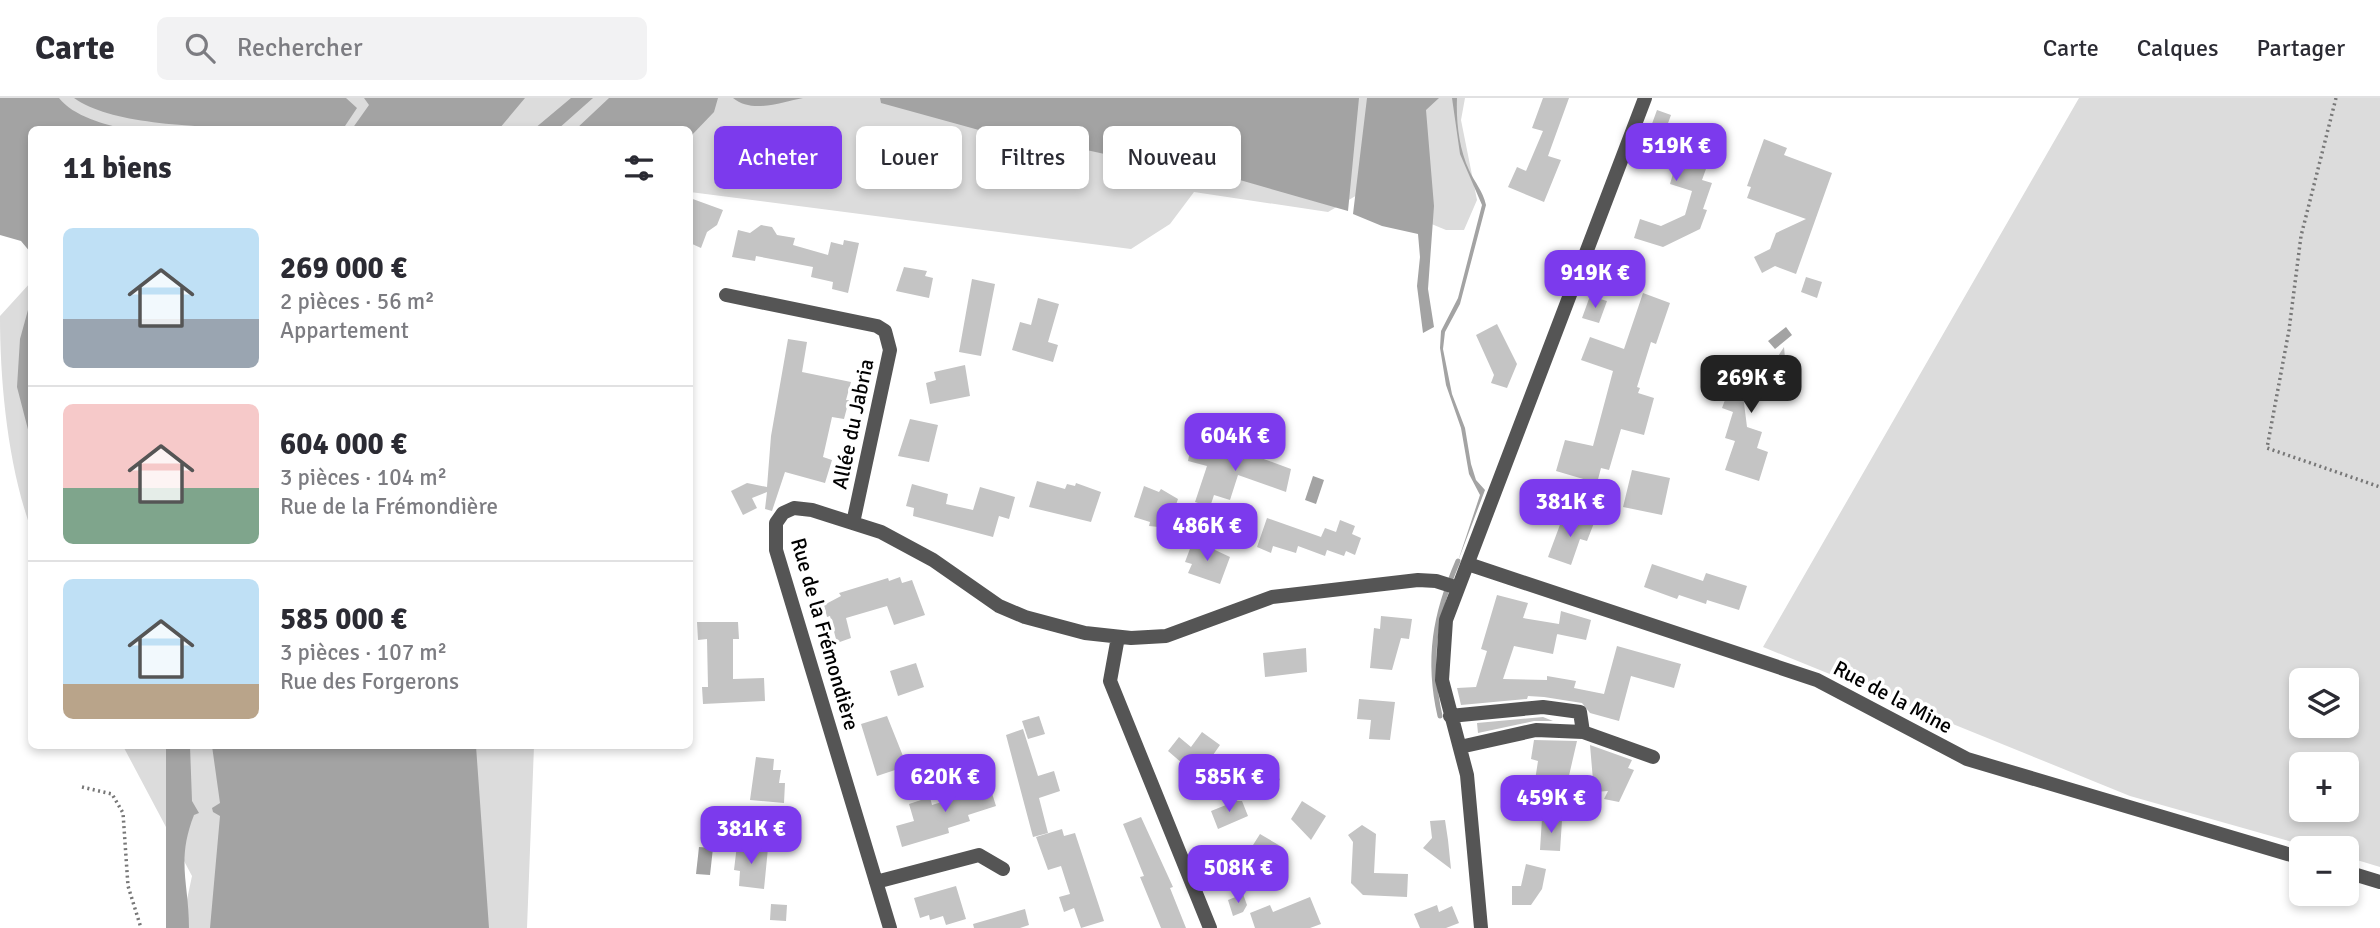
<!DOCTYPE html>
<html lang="fr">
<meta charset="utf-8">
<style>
:root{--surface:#fff;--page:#f2f2f3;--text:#2b2b33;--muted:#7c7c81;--line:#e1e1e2;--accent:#7c3aed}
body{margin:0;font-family:Signika,sans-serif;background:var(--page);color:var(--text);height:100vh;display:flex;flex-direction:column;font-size:26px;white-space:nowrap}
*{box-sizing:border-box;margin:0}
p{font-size:23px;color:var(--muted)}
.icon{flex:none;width:38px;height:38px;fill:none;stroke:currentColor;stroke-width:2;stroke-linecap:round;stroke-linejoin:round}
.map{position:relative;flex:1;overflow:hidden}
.drawer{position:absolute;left:28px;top:28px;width:665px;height:623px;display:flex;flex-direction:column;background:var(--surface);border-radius:10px;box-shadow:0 4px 10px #0003}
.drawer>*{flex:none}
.hud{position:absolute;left:714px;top:28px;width:665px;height:63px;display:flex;gap:14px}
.fabs{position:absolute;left:2289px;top:570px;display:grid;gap:14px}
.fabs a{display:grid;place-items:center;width:70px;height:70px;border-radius:10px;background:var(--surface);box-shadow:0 4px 10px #0003;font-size:35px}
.price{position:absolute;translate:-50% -60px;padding:0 16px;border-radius:14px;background:var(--accent);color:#fff;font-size:23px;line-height:46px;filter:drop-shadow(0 2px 4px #0008)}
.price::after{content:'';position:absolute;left:50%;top:42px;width:21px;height:16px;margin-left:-10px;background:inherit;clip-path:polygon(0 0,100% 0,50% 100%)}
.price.on{background:#222;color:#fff}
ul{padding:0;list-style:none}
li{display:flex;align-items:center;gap:21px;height:175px;padding:0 35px}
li+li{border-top:2px solid var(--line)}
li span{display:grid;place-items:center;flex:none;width:196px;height:140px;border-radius:10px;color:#555}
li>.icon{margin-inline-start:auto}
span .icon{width:84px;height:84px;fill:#fffc;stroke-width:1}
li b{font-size:30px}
h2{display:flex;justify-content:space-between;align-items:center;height:84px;padding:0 35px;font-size:30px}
.tag{padding:0 24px;border-radius:10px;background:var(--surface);box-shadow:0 4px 10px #0003;font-size:24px;line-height:63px}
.tag.on{background:var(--accent);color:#fff}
header{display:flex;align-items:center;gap:42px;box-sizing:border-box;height:98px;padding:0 35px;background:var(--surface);border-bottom:2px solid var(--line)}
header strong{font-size:33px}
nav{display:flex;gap:38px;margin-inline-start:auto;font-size:24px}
.search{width:490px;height:63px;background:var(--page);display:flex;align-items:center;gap:18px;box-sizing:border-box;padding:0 24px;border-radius:10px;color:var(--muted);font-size:26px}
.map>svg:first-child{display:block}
.green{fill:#dcdcdc;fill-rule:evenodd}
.water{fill:#a3a3a3}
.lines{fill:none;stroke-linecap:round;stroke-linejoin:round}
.stream{stroke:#a3a3a3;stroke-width:5}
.building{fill:#c4c4c4}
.path{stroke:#777;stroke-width:3.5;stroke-dasharray:2 3.5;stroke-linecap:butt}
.street{stroke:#555;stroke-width:14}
.labels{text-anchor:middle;stroke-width:7;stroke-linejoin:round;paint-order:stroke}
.street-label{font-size:21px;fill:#000;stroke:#fff}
</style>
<header>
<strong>Carte</strong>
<div class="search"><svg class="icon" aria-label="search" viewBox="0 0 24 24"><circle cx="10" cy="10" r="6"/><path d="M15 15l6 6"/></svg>Rechercher</div>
<nav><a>Carte</a><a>Calques</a><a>Partager</a></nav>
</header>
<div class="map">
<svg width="2380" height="830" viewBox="0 0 2380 830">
<rect width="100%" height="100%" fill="#fff"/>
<path class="green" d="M48,0H1465L1461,22L1477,102L1464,132H1446L1359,96L1328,114L1194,94L1170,126L1131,151L690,94V32H87Z
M2079,0H2380V769L2347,759V751H2317L2130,698L1763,549ZM2301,583H2347V628H2301ZM2301,667H2347V712H2301Z
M31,184V431C8,367 0,286 0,218Z
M123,648H534L527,830H181L192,778Z"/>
<path class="water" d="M0,0H59C73,18 105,27 127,31L32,32L31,155L21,143L0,137Z
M74,0H346L357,10L343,31H321C260,29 122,35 74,0Z
M364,0H525L499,31H352L369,7Z
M571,0H593L558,31H534Z
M609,0H718L714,14L690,39V32L576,31Z
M733,0H803C782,4 752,16 733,0Z
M880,0H1359L1348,113L1219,76L1168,70L1032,40L997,37L881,5Z
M1367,0H1439L1426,12L1434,108L1428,191L1434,229L1423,235L1417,188L1420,159L1418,136L1382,128L1353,116Z
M1452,0H1457C1456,24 1459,50 1469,72C1475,85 1483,93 1486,107L1460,206L1445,234L1443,251L1452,296L1465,330L1471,366L1476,382L1485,392L1458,463L1480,397L1469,376L1461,330L1446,287L1440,250L1441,233L1458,200L1482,107L1460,56Z
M31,172V343L17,289L20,241L28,212Z
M1786,229L1792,237L1775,251L1768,243Z
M1313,378L1324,382L1316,406L1305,402Z
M166,648H190L192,703L199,715L194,717C176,763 189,785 189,830H166Z
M212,648H476L489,830H210L220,718L213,714L212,710L220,705Z
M699,749L713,750L710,777L696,776Z"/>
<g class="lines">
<path class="stream" d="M1440,618C1427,561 1435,516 1458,463"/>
</g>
<path class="building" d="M1543,0H1569L1548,58L1561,62L1544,104L1508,89L1517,69L1526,73L1543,33L1532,30Z
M1657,12L1671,17L1663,39L1711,57L1702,82L1712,85L1703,111L1707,112L1700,131L1663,149L1634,140L1640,121L1661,128L1685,117L1692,93L1670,86L1674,72L1660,67L1663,59L1638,50L1644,31L1649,34Z
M1764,41L1787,50L1784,57L1832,75L1796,176L1775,168L1762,175L1754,159L1770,151L1776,135L1806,121L1747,100L1751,89L1747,88Z
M690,100L723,112L717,127L707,134L701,150L690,145Z
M761,127L772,129L777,137L795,140L793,147L828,157L831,144L843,147L844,142L859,145L848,195L832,191L833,184L811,179L813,169L756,158L755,163L732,159L738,132L750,135Z
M904,169L927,173L925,178L933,180L929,200L896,193Z
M1806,179L1822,184L1817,200L1801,194Z
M972,181L995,186L981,258L959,254Z
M1643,195L1670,205L1656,246L1651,244L1637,289L1640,290L1638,295L1654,300L1644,337L1621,331L1609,372L1601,370L1597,385L1556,373L1565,342L1593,348L1613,273L1581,262L1590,239L1624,251Z
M1590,198L1607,203L1599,225L1582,220Z
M1038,200L1059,206L1048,244L1058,247L1053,264L1012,252L1020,224L1031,227Z
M1497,226L1517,266L1507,290L1491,285L1494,277L1476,237Z
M788,241L807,244L802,274L851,284L846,302H849L844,321L832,319L823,359L832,362L825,385L785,374L772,413L765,411L767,394L752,400L757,410L743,417L731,393L747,385L767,389L771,338Z
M1784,249L1788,292L1743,297L1747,329L1762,334L1757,350L1768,354L1759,383L1725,372L1735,343L1725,340L1733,314L1722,310L1739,264L1740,272L1751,276L1754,268L1773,266Z
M965,267L970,298L930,306L926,285L936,282L934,274Z
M910,321L938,327L929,364L898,358Z
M1191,348L1224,359L1226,354L1235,356L1236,351L1291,371L1286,394L1238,377L1230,402L1214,397L1210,409L1195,404L1207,368L1188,363Z
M1632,372L1670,380L1662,417L1623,409Z
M1037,383L1065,391L1067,386L1075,388L1076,385L1101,394L1091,424L1029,409Z
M912,386L948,396L946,406L973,412L980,389L1015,399L1009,421L999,418L993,439L913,418L914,410L906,408Z
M1144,388L1159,394L1161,391L1178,401L1168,430L1149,428L1150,424L1134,419Z
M1569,416L1594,425L1587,443L1580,441L1571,467L1548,459L1561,424L1566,425Z
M1267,420L1321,439L1325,430L1336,434L1340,422L1355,428L1352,436L1361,440L1355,457L1346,453L1344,458L1327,452L1325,458L1298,448L1296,455L1273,448L1271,455L1257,449Z
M1198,444L1230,459L1220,486L1188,475L1192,466L1185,464L1191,448Z
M1652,466L1703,483L1706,475L1747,488L1739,512L1707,502L1706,506L1679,497L1677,501L1644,489Z
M900,479L902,485L912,482L925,517L894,527L887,508L846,520L851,540L837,545L830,518L827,519L824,507L841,498L839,495L888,480L889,483Z
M1497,497L1528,505L1523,520L1559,526L1561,513L1591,522L1586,542L1557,536L1559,527L1553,556L1514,548L1503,581L1547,582V578L1576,583L1574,590L1604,596L1617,548L1681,566L1674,590L1631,578L1619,623L1590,615L1582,605L1544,599L1528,598L1527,601L1461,607L1457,590L1476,589L1487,553L1481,551Z
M1381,518L1412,521L1409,541L1401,540L1392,572L1370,570L1374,530L1380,531Z
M697,524H738L739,541H733V581L764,580L765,603L703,606L702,589H708L707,541L698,542Z
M1306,550L1307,574L1265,579L1263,555Z
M916,565L924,589L898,598L890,573Z
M1359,601L1395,604L1390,642L1369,641L1371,622L1357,621Z
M887,618L907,668L877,678L861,626Z
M1039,618L1045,636L1028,641L1022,623Z
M1543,619L1553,623H1534L1478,635L1477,625Z
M1023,631L1038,678L1054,673L1060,693L1039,700L1048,735L1033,739L1006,637Z
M1202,634L1220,647L1213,657L1220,663L1204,684L1168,653L1179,639L1191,649Z
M1534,642L1577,643L1565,695L1534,689L1538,663L1531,661Z
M1590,647L1632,662L1628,670L1634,672L1619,704L1604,701L1608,693L1594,694Z
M756,659L774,661L773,672H781L779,685H785L784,705L750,702Z
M1247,661L1280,681L1270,699L1236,679Z
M987,679L996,708L968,717L970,723L948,730L949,735L902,749L896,728L914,723L909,706L930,699L932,707L971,695L968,685Z
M1236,703H1242L1248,718L1218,731L1211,713Z
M1302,703L1326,718L1311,742L1291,721Z
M1141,719L1173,789L1170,790L1186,830H1161L1140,779L1144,778L1123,726Z
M1542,720L1562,722L1560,753L1540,752Z
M1445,722L1448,742L1451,771L1423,750L1432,740L1430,723Z
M1362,727L1376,736L1374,775L1408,776L1407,799L1363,797L1351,785L1353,744L1348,737Z
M1062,731L1064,738L1075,735L1104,823L1081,830L1074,810L1064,814L1059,799L1070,796L1061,768L1048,772L1036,739Z
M1260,736L1282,749L1263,780L1241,766Z
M737,747L768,750L764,791L739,788L740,773L734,772Z
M1526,766L1546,771L1542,791L1531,807H1512V788H1521Z
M956,788L966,821L946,827L943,818L930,822L929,817L920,820L914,800Z
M1243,796L1247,807L1243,814L1233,818L1228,802Z
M1310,799L1321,826L1310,830H1255L1250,815L1270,807L1273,814Z
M771,806L787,807L786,823L770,822Z
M1437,807L1439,814L1452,808L1459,825L1446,830H1420L1414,816Z
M1025,811L1029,827L1020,830H974L973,826Z"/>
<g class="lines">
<path class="path" d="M2336,0L2301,138L2289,232L2267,350L2380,389
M82,689L112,696L123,715L128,788L141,830"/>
<path class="street" d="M726,197L877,228L885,233L890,252L853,425
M1468,466L1817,582L1967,661L2301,760
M1118,539L1110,583L1210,830
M1450,618L1543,609L1580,614L1583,634
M1460,649L1536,632L1583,634L1653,659
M2347,774L2380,784
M876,784L979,757L1003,771
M890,830L776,452V425L783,415L794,410L812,412L881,434L933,462L999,508L1025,519L1085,535L1131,540L1166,538L1272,499L1418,482L1436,483L1458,490
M1481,830L1467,677L1442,582L1446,522L1645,0"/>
</g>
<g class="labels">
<g class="street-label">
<text transform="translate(853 326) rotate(-78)" y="7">Allée du Jabria</text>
<text transform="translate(825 536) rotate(74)" y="7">Rue de la Frémondière</text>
<text transform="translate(1893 599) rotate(28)" y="7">Rue de la Mine</text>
</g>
</g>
</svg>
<div class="fabs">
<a><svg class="icon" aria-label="layers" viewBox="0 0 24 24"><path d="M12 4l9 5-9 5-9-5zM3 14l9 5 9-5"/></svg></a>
<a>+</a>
<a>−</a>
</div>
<b class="price" style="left:1676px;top:85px">519K €</b>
<b class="price" style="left:1595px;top:212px">919K €</b>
<b class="price on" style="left:1751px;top:317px">269K €</b>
<b class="price" style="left:1235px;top:375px">604K €</b>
<b class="price" style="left:1570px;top:441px">381K €</b>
<b class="price" style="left:1207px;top:465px">486K €</b>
<b class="price" style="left:945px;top:716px">620K €</b>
<b class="price" style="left:1229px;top:716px">585K €</b>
<b class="price" style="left:1551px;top:737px">459K €</b>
<b class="price" style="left:751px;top:768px">381K €</b>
<b class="price" style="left:1238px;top:807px">508K €</b>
<div class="hud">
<a class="tag on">Acheter</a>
<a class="tag">Louer</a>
<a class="tag">Filtres</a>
<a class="tag">Nouveau</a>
</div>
<section class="drawer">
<h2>11 biens<svg class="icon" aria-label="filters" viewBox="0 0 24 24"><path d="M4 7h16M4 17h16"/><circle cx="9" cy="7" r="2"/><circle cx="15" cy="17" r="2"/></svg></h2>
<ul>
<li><span style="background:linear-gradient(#bfe0f5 65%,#9aa5b1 0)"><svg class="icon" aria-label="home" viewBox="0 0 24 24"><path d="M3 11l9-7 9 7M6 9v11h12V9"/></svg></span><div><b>269 000 €</b><p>2 pièces · 56 m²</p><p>Appartement</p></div></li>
<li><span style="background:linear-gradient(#f6c9c9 60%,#7fa58c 0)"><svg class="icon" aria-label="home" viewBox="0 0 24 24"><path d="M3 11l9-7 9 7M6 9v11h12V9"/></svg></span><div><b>604 000 €</b><p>3 pièces · 104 m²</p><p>Rue de la Frémondière</p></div></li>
<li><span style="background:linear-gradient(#bfe0f5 75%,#b9a48a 0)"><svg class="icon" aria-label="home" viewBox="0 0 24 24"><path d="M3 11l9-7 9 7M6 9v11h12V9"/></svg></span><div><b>585 000 €</b><p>3 pièces · 107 m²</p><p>Rue des Forgerons</p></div></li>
</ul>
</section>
</div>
